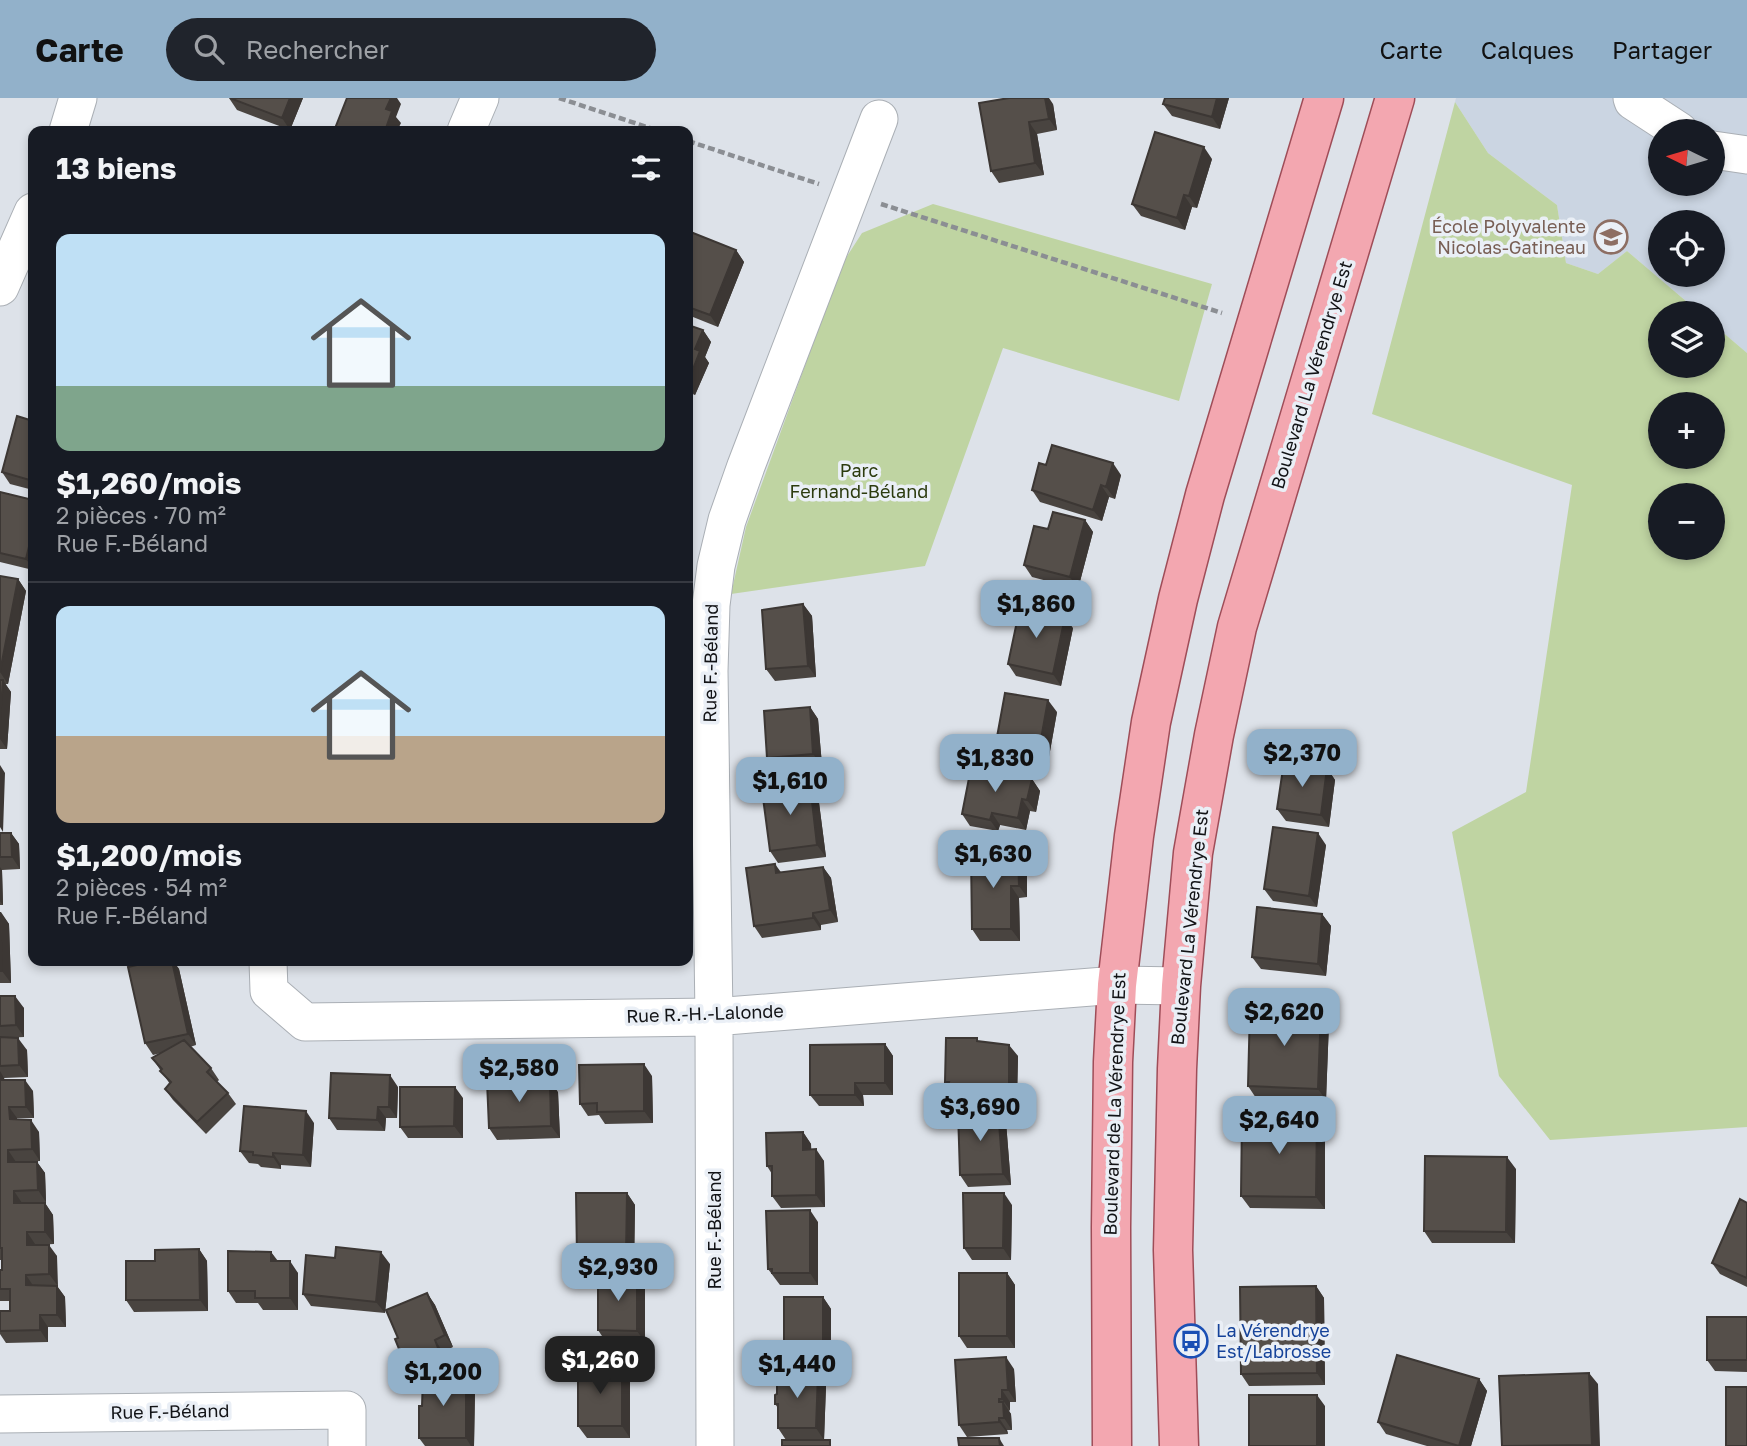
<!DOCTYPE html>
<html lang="fr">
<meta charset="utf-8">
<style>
:root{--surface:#171b24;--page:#20242c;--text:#f1f3f6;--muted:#9ea1a6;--line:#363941;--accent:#92b1ca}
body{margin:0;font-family:"Golos Text",sans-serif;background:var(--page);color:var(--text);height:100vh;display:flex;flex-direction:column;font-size:26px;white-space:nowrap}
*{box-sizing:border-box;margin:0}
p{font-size:23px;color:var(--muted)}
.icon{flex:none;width:38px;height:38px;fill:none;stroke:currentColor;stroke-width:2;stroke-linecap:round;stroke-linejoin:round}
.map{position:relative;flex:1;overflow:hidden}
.side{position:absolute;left:28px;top:28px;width:665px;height:840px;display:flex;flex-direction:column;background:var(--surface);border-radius:14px;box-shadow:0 4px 10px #0003}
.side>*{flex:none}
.needle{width:46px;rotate:275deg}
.tools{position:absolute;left:1648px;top:21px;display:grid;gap:14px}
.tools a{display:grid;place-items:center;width:77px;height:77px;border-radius:50%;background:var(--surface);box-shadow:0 4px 10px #0003;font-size:35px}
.price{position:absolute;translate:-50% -60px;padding:0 16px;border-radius:14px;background:var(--accent);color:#111;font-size:23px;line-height:46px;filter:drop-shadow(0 2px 4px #0008)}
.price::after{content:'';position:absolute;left:50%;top:42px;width:21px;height:16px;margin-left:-10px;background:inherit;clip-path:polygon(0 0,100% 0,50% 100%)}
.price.selected{background:#222;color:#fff}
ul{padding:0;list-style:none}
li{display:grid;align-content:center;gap:14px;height:371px;padding:0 28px}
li+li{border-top:2px solid var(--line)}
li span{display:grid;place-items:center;height:217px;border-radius:14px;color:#555}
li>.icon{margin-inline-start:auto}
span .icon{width:126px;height:126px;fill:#fffc;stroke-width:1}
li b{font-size:30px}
h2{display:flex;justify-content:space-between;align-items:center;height:84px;padding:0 28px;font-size:30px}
header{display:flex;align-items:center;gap:42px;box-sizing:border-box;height:98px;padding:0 35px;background:var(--accent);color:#111}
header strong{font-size:33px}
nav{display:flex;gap:38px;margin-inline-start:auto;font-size:24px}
.search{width:490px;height:63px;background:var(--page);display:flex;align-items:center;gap:18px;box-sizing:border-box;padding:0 24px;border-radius:38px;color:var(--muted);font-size:26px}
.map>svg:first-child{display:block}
.built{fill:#cbd5e2;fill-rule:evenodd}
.green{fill:#bfd4a2;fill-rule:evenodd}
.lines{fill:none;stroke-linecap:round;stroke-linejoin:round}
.minor-casing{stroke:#aaafb5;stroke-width:39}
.major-casing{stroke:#9f4d58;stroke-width:41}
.path{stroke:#8b8e93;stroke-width:4.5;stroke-dasharray:7 3.5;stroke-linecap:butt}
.minor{stroke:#fff;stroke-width:37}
.major{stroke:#f3a7b0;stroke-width:38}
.wall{fill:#494440}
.shaded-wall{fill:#3c3734}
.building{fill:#554f4a;stroke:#3c3734;stroke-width:2}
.labels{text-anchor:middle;stroke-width:7;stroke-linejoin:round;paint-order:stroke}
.education-label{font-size:18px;fill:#785e54;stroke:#eaeff6;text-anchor:end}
.street-label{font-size:18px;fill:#121316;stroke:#eaeff6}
.park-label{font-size:18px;fill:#2c3b0e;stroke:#eaeff6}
.transit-label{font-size:18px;fill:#164399;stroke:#eaeff6;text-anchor:start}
</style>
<header>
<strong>Carte</strong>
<div class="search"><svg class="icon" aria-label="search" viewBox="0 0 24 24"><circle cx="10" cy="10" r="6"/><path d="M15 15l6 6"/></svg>Rechercher</div>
<nav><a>Carte</a><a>Calques</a><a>Partager</a></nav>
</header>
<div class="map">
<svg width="1747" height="1348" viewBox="0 0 1747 1348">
<rect width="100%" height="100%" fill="#dde2e9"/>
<path class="built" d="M1456,0H1747V255L1713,226V215H1700L1627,153L1598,176L1566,165L1557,107L1488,55L1455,4ZM1661,33H1713V86H1661ZM1661,124H1713V177H1661Z"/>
<path class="green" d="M1455,4L1488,55L1557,107L1566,165L1598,176L1627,153L1700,215H1661V268H1713V226L1747,255V1029L1550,1042L1499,978L1452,734L1526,694L1572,387L1372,316ZM1661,306H1713V359H1661ZM1661,397H1713V450H1661Z
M933,106L1212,186L1179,303L1003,250L925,468L731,496L746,429L842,166L862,135Z"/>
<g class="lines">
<defs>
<path id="minor" d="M1632,0L1633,3L1679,33
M68,33L78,0
M466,33L480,0
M1713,52L1747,57
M0,189L33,114
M268,863L269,893L305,924L714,919L1117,887L1181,888
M0,1316L347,1312V1348
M715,1348L714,919L709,573L711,507L716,468L727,422L746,368L879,21"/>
<path id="major" d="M1112,1348L1111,1129L1113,964L1117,887L1134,738L1151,624L1178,501L1205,397L1324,0
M1179,1348L1173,1152L1177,971L1181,888L1193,755L1214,637L1237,529L1395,0"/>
</defs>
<use href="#minor" class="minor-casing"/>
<use href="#major" class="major-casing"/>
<path class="path" d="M559,0L659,33
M688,43L819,86
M881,106L1222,215"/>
<use href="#minor" class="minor"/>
<use href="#major" class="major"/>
</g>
<path class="wall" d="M229,0H303L290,32L237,12Z
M1229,0L1220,31L1172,18L1163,6Z
M979,5L1053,6L1057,32L1037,36L1044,77L999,85L991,73Z
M1212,61L1197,110L1192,109L1185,132L1141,118L1132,106Z
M688,133L736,152L744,164L718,229L688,217Z
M688,227L703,232L711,244L705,259L709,265L695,297L688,294Z
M33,323V392L10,386L2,374Z
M1121,377L1115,401L1109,399L1102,423L1040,404L1032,392Z
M0,394L33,402V472L0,464Z
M1085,422L1093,434L1078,491L1032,479L1024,467Z
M0,478L18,481L26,493L8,586H5L11,594L7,651H0Z
M803,506L812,518L816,579L775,583L766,571Z
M1073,530L1061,588L1016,578L1008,566Z
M810,609L818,621L822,667L776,671L767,660Z
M1057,614L1047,670L1004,662L995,650Z
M1327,670L1335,682L1329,729L1286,723L1277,711Z
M1032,681L1040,693L1036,714L1030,713L1026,732L1000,727L998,733L970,728L962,716Z
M810,686L818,697L826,759L778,765L770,753Z
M0,735H11L19,746L20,771L2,772L3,807H0Z
M1326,747L1317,809L1273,803L1264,791Z
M1027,768V799L1019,800L1020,843H980L972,831Z
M823,769L831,780L838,824L821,827V832L762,840L754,828L781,775Z
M0,814L9,826L11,885H0Z
M1322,816L1331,828L1326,878L1261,871L1252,859Z
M145,863H173L179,871L196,947L190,949L211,970L219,982L217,984L228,995L236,1006L206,1036L173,1002L165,991L170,986L152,960L161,955L153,957L145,945L155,863Z
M0,898L24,910V939L3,940L27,952L28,979L4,980L5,982L33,993L34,1020H17V1022L39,1034L40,1063L16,1064H37L45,1075L46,1104L22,1105H45L53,1117L54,1146L35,1147L57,1158V1188L65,1199L66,1229H48V1244L6,1245L0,1236V1213H10V1203H0V1172H2V1162H0Z
M1329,924L1326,1002L1256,1000L1248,988Z
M977,940L979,944L1018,958L1017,1000L957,998L945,984Z
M885,946L893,958V997H863L864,1008H819L810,997Z
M652,978L653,1025L605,1026L599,1017L588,1018L580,1006Z
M398,989L397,1020H386L385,1033L337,1032L329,1020Z
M558,994L560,1040L497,1042L489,1030Z
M463,1000V1040H408L400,1029Z
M1317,1017L1325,1029V1111L1250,1110L1241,1098Z
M1006,1024L1011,1087L968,1089L960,1077Z
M314,1025L311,1069L281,1067V1071L261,1069L258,1066L249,1065L240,1053Z
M803,1034L811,1046V1051L824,1063L825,1109L781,1110L772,1098V1076L767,1068Z
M1516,1071L1515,1145H1432L1424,1133Z
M627,1095L635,1107L634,1170L586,1169L577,1158Z
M1747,1105V1189L1720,1176L1712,1165Z
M1012,1107L1011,1162H972L964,1150Z
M818,1124V1187H780L768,1171Z
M199,1151L207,1163L208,1213L134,1214L126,1202L155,1163Z
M271,1154L278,1163L298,1175V1212H263L258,1205H236L228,1193Z
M390,1166L385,1215L311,1208L303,1196Z
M1007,1175L1015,1187V1250H967L959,1238Z
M637,1177L645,1188V1244H606L598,1232Z
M1316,1188L1324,1200L1325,1287L1249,1288L1241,1276Z
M427,1195L435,1207L453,1249L443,1254L450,1270L427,1279L466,1280L475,1292L474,1348H425L419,1340L422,1308L423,1282L416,1284L408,1273L398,1240Z
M823,1199L831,1211V1267H793L784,1255Z
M1747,1219V1274L1715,1273L1707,1262Z
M622,1267L630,1278V1340H587L578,1328Z
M1014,1271L1016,1304H1010V1312L1009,1313L1011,1316L1012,1332H1007L1008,1336L967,1339L959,1327Z
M816,1274L826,1288L824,1342H786L778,1330V1310L775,1306L777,1296Z
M1479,1281L1487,1293L1471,1348H1427L1386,1336L1378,1324Z"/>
<path class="shaded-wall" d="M290,0H303L290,32L282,20Z
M391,0H397L401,6L396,19L401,25L397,33H385L386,11Z
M1045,0H1049L1053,6L1057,32L1049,21Z
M1217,0H1229L1220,31L1212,19Z
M1029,24L1037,36L1044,77L1035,65Z
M1204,49L1212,61L1197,110L1189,98Z
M1184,97L1192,109L1185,132L1177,120Z
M736,152L744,164L718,229L710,217Z
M703,232L711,244L705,259L709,265L695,297L688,286V284L695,251Z
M1113,365L1121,377L1115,401L1106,389Z
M1101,387L1109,399L1102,423L1093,412Z
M1085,422L1093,434L1078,491L1070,479Z
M33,432V471L26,461Z
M18,481L26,493L8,586L0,574Z
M803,506L812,518L816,579L808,568Z
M1065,519L1073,530L1061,588L1053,576Z
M3,582L11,594L7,651L0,641V622Z
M1048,602L1057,614L1047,670L1038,658Z
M810,609L818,621L822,667L813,656Z
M0,667L5,675L3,734L0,729Z
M1327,670L1335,682L1329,729L1321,717Z
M1032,681L1040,693L1036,714L1027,702Z
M810,686L818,697L826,759L817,747Z
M1022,701L1030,713L1026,732L1018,720Z
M992,715L1000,727L998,733L990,722Z
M11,735L19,746L20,771L12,759Z
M1318,735L1326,747L1317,809L1309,798Z
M1018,756L1027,768V799L1019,788Z
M775,766L783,777L776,775Z
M0,769L2,772L3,807L0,803Z
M823,769L831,780L838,824L830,812Z
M1011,788L1019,800L1020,843L1011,831Z
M1,814L9,826L11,885L2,873Z
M813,815L821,827V832L813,820Z
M1322,816L1331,828L1326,878L1318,866Z
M172,863H173L179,871L196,947L188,936Z
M15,898L24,910V939L16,927Z
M1321,912L1329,924L1326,1002L1318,991Z
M18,940L27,952L28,979L19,967Z
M885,946L893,958V997L885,985Z
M1009,947L1018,958L1017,1000L1009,988Z
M644,966L652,978L653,1025L644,1013Z
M0,973L4,980L5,994L0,987Z
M390,977L398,989L397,1020L389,1009Z
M25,982L33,993L34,1020L26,1009Z
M550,982L558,994L560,1040L551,1028Z
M855,985L863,997L864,1008L855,997Z
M455,989L463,1000V1040L454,1028Z
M9,1009L17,1020L18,1033L10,1021Z
M378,1009L386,1020L385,1033L377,1022Z
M998,1012L1006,1024L1011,1087L1003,1076Z
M306,1013L314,1025L311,1069L303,1057Z
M1317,1017L1325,1029V1111L1316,1099Z
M31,1022L39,1034L40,1063L32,1051Z
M803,1034L811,1046L812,1063L803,1052Z
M816,1051L824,1063L825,1109L816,1097Z
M8,1052L16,1064H8Z
M273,1055L281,1067V1071L273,1059Z
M1507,1059L1516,1071L1515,1145L1506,1134Z
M37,1064L45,1075L46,1104L38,1092Z
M14,1093L22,1105H14Z
M627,1095L635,1107L634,1170L626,1158Z
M1004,1095L1012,1107L1011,1162L1003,1150Z
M45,1105L53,1117L54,1146L45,1134Z
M810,1112L818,1124V1187L810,1175Z
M27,1134L35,1146V1159L27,1147Z
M49,1147L57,1158L58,1188L49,1176Z
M199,1151L207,1163L208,1213L200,1202Z
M271,1154L279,1166L271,1163Z
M381,1154L390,1166L385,1215L376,1204Z
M290,1163L298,1175V1212L290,1200Z
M1007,1175L1015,1187V1250L1007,1238Z
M26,1177L34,1189L26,1187Z
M637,1177L645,1188V1244L637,1233Z
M57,1188L65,1199L66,1229L57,1217Z
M1316,1188L1324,1200L1325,1287L1317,1275Z
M427,1195L435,1207L453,1249L445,1237Z
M823,1199L831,1211V1267L823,1255Z
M40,1217L48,1229V1244L40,1232Z
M435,1242L443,1254L450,1270L441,1258Z
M1006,1259L1014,1271L1016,1304L1008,1292Z
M622,1267L630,1278V1340L622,1328Z
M816,1274L826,1288L824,1342L816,1330Z
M1589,1275L1598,1286L1600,1348H1593L1592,1347Z
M466,1280L475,1292L474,1348H471L466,1340Z
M1479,1281L1487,1293L1471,1348H1459Z
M1002,1292L1010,1304V1312L1002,1301Z
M1317,1297L1325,1308V1348H1317Z
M999,1301L1003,1307V1304L1011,1316L1012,1332L1004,1320Z
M999,1320L1007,1332L1008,1336L999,1324Z
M999,1340L1004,1348H1000Z"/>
<path class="building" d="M230,0H290L282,20Z
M347,0H391L386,11L392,13L385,33H334Z
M1009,0H1045L1049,21L1029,24L1035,65L991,73L979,5Z
M1165,0H1217L1212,19L1163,6Z
M526,30L535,33H525Z
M1155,34L1204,49L1189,98L1184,97L1177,120L1132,106Z
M688,133L736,152L710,217L688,209Z
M688,227L703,232L695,251L700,253L688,284Z
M17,318L33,323V383L2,374Z
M1052,347L1113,365L1106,389L1101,387L1093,412L1032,392L1039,365L1046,367Z
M0,394L33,402V432L26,461L0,455Z
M1053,414L1085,422L1070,479L1024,467L1034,428L1048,431Z
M0,478L18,481L0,574Z
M803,506L808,568L766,571L762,512Z
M1020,509L1065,519L1053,576L1008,566Z
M0,582H3L0,622Z
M1005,595L1048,602L1038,658L995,650Z
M810,609L813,656L767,660L764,613Z
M1284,664L1327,670L1321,717L1277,711Z
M971,670L1032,681L1027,702L1022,701L1018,720L992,715L990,722L962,716Z
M810,686L817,747L770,753L762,692Z
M1273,729L1318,735L1309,798L1264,791Z
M0,735H11L12,759H0Z
M1018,756L1019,788H1011V831H972L971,757Z
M775,766L776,775L823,769L830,812L813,815V820L754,828L746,770Z
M1257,809L1322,816L1318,866L1252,859Z
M0,814L2,873H0Z
M155,863H172L188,936L145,945L128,869Z
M0,898H15L16,927L0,928Z
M1250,910L1321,912L1318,991L1248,988Z
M0,939L18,940L19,967L0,968Z
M946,940H977V943L1009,947V988L948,987L949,984H945Z
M184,942L211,970L207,974L228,995L197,1024L165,991L171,984L160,973L162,971L152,960Z
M885,946V985H855V997H810V947Z
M644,966V1013L597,1014V1005L580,1006L579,967Z
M331,975L390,977L389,1009H378L377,1022L329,1020Z
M0,982H25L26,1009H9L10,1021L31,1022L32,1051L8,1052V1064H37L38,1092L14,1093V1105H45V1134H27V1147H49V1176L26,1177V1187L57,1188V1217H40V1232L0,1233V1213H10V1191H0V1172H2V1150H0Z
M550,982L551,1028L489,1030L487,983Z
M400,989H455L454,1028L400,1029Z
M244,1008L306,1013L303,1057L273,1055V1059L253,1057V1054L240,1053Z
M998,1012L1003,1076L960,1077L958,1013Z
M1242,1017H1317L1316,1099L1241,1098Z
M803,1034V1052L816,1051V1097L772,1098V1068H767L766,1035Z
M1425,1058L1507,1059L1506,1134L1424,1133Z
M576,1095H627L626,1158H577Z
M963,1095H1004L1003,1150H964Z
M1740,1101L1747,1105V1180L1712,1165Z
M810,1112V1175H772V1171H768L766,1113Z
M336,1149L381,1154L376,1204L303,1196L306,1157L335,1160Z
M199,1151L200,1202H126V1163H155V1152Z
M228,1153L271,1154V1163H290V1200H255V1193H228Z
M959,1175H1007V1238H959Z
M598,1177H637V1233L598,1232Z
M1316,1188L1317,1275L1241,1276L1240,1189Z
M427,1195L445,1237L435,1242L441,1258L408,1273L395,1241L398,1240L386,1212Z
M784,1199H823V1255H784Z
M1707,1219H1747V1262H1707Z
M1397,1257L1479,1281L1459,1348L1378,1324Z
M1006,1259L1008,1292H1002V1301H999V1304H1003L1004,1320H999V1324L959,1327L955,1262Z
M578,1267H622V1328H578Z
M777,1274H816L815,1277L818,1276L816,1330H778V1306H775V1297L777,1296Z
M1589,1275L1592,1347L1502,1348L1499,1278Z
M423,1279L466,1280V1340H419V1308H422Z
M1726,1289H1747V1348H1726Z
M1249,1297H1317V1348H1249Z
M958,1340H999L1000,1348H959Z
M782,1342H830V1348H782Z"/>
<defs>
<symbol id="school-ring" viewBox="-11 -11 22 22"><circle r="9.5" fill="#eaeff6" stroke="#8d6e63" stroke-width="1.5"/><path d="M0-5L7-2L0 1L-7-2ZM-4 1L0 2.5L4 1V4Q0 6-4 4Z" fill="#8d6e63"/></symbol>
<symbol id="bus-ring" viewBox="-11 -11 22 22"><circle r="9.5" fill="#eaeff6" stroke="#1a4fb4" stroke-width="1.5"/><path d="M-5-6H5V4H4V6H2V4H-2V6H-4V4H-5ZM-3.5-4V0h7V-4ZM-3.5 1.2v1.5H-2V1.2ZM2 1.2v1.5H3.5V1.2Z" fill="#1a4fb4"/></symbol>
</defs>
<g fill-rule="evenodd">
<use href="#school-ring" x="1592" y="120" width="38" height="38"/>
<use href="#bus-ring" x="1172" y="1224" width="38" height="38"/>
</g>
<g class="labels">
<g class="education-label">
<text x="1586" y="135">École Polyvalente<tspan x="1586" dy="21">Nicolas-Gatineau</tspan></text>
</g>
<g class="street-label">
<text transform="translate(1312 277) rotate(-73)" y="6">Boulevard La Vérendrye Est</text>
<text transform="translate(711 565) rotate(-89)" y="6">Rue F.-Béland</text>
<text transform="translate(1190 829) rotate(-84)" y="6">Boulevard La Vérendrye Est</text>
<text transform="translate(705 916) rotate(-2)" y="6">Rue R.-H.-Lalonde</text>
<text transform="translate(1115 1006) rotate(-88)" y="6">Boulevard de La Vérendrye Est</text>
<text transform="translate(715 1132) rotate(-90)" y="6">Rue F.-Béland</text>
<text transform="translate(170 1314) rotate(-1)" y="6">Rue F.-Béland</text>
</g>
<g class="park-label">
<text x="859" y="379">Parc<tspan x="859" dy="21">Fernand-Béland</tspan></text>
</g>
<g class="transit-label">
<text x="1216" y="1239">La Vérendrye<tspan x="1216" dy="21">Est/Labrosse</tspan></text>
</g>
</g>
</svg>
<div class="tools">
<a><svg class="needle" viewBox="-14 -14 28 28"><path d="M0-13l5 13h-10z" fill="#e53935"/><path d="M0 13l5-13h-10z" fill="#9ea1a6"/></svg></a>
<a><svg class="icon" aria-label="locate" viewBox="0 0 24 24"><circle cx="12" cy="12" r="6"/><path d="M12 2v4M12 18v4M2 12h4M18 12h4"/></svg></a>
<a><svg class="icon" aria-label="layers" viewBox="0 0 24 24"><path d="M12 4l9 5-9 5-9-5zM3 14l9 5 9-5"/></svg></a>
<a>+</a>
<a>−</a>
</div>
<b class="price" style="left:1036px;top:542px">$1,860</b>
<b class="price" style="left:1302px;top:691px">$2,370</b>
<b class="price" style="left:995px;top:696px">$1,830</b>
<b class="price" style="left:790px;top:719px">$1,610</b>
<b class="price" style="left:993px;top:792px">$1,630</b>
<b class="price" style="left:1284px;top:950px">$2,620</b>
<b class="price" style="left:519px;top:1006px">$2,580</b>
<b class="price" style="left:980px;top:1045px">$3,690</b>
<b class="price" style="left:1279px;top:1058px">$2,640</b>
<b class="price" style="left:618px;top:1205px">$2,930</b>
<b class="price selected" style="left:600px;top:1298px">$1,260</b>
<b class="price" style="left:797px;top:1302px">$1,440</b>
<b class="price" style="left:443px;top:1310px">$1,200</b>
<section class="side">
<h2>13 biens<svg class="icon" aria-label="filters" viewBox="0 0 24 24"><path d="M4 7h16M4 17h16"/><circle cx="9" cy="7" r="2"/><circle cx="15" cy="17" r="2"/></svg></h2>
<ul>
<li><span style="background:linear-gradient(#bfe0f5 70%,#7fa58c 0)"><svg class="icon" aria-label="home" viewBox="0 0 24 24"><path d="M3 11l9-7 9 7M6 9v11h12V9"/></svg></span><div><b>$1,260/mois</b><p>2 pièces · 70 m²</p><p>Rue F.-Béland</p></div></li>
<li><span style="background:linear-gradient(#bfe0f5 60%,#b9a48a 0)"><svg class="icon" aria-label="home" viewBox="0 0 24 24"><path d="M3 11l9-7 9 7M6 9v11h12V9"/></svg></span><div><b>$1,200/mois</b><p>2 pièces · 54 m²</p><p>Rue F.-Béland</p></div></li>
</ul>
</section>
</div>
